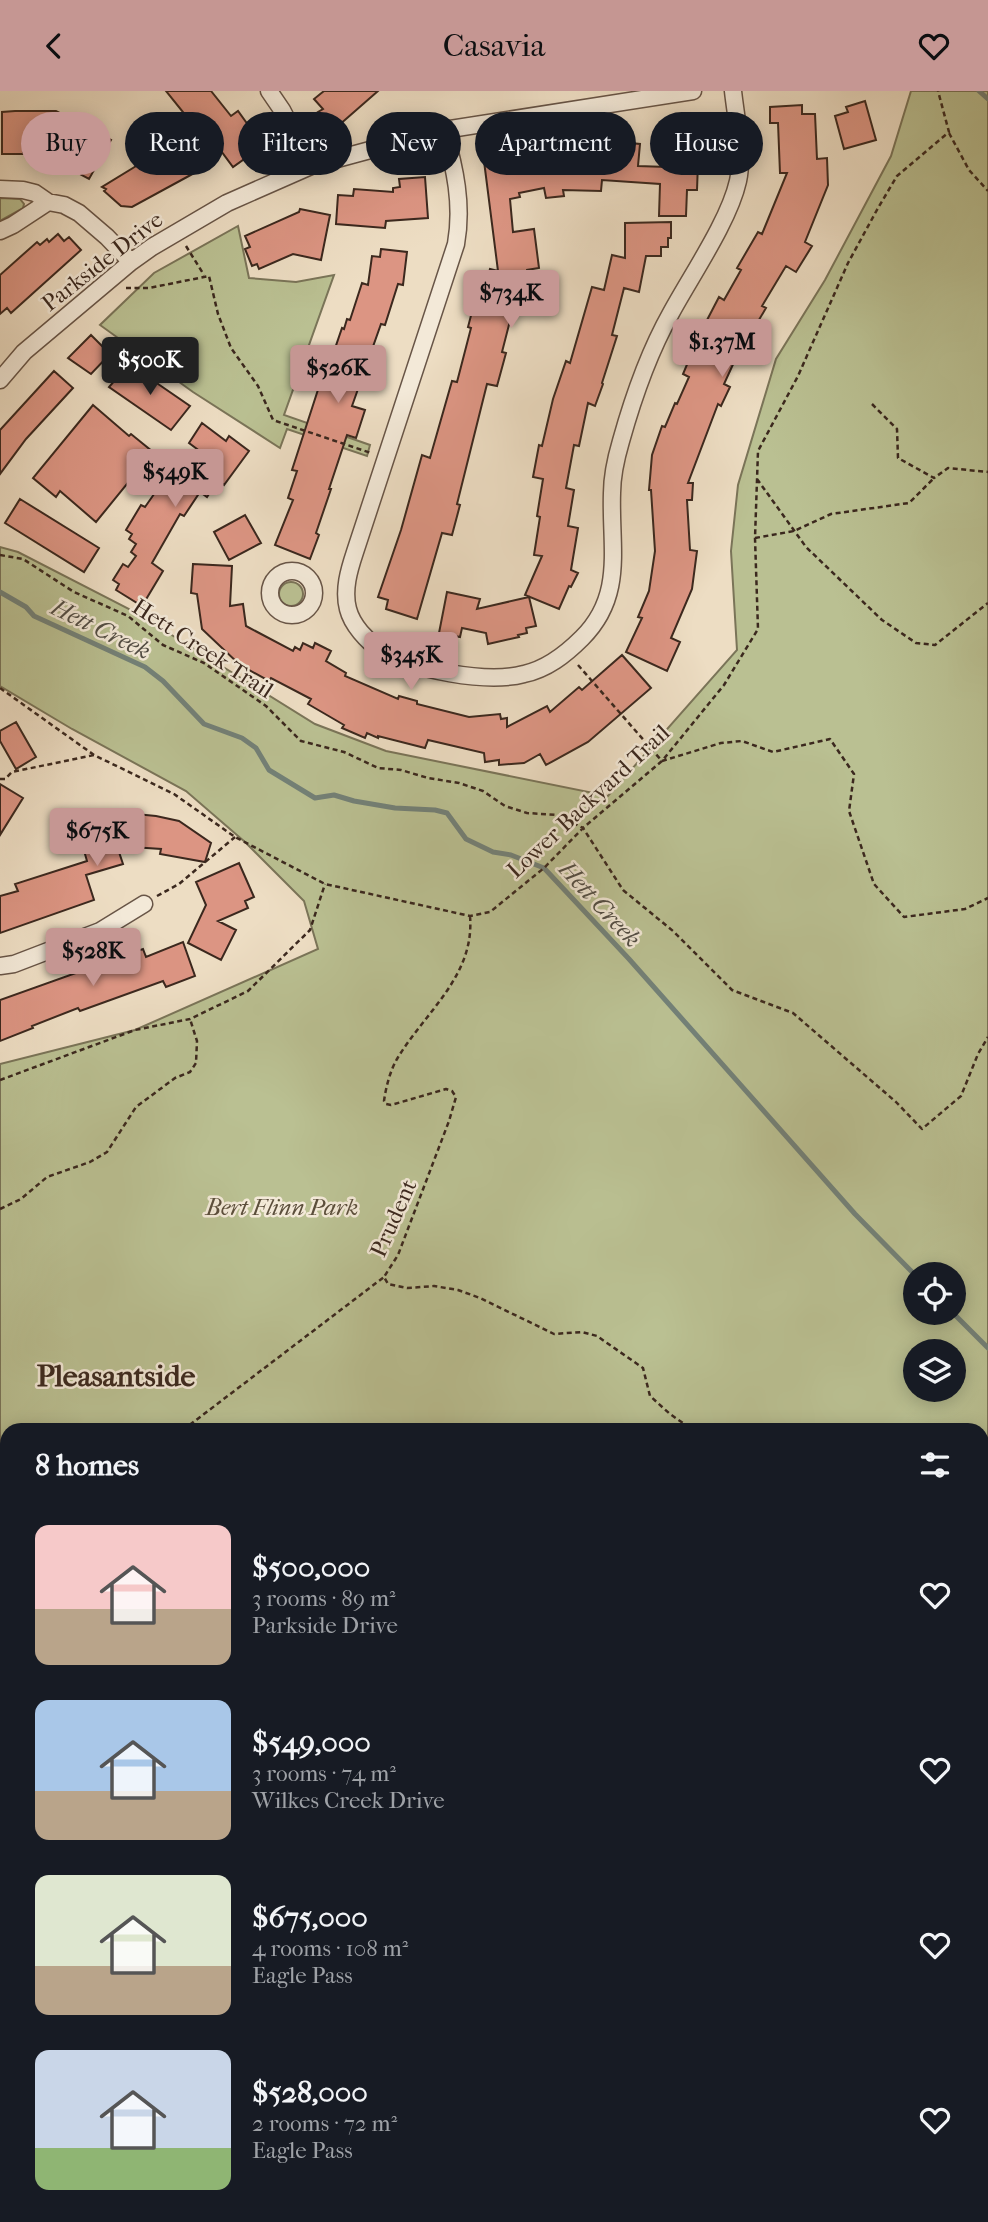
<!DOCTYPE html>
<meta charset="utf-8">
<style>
:root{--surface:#171b24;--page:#20242c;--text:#f1f3f6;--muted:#9ea1a6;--accent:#c59692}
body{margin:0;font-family:"IM FELL French Canon",serif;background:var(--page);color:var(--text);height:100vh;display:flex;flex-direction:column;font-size:26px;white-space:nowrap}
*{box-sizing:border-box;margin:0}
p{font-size:23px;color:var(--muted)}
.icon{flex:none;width:38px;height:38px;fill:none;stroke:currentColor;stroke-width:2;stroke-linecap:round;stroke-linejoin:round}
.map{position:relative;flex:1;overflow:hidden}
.panel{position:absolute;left:0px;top:1332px;width:989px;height:800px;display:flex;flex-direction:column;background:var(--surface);border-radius:21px 21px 0 0;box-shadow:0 4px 18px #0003}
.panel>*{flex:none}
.guide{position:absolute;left:21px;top:21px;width:947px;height:63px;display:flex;gap:14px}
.controls{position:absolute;left:903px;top:1171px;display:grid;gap:14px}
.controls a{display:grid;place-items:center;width:63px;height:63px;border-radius:50%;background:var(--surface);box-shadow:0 4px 18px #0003;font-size:35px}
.price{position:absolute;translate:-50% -60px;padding:0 16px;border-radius:7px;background:var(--accent);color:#111;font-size:23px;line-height:46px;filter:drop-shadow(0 2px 4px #0008)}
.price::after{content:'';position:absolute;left:50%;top:42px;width:21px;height:16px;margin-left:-10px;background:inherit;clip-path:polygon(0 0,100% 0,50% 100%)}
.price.selected{background:#222;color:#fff}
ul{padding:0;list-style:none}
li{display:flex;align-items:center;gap:21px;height:175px;padding:0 35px}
li span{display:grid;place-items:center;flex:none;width:196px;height:140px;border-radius:14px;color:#555}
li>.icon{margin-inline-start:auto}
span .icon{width:84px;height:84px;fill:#fffc;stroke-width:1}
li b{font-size:30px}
h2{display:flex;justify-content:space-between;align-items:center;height:84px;padding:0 35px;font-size:30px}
.chip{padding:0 24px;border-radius:32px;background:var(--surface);box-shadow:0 4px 18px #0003;font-size:24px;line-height:63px}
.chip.selected{background:var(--accent);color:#111}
header{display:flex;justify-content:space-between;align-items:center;height:91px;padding:0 35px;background:var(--accent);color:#111;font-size:32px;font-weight:600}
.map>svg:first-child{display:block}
.green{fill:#bac092;stroke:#7a7458;stroke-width:2;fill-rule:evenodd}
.water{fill:#99bcb4;stroke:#738178;stroke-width:2}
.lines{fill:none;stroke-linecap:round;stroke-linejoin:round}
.stream{stroke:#738178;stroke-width:5}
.building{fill:#dc9583;stroke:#3b281e;stroke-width:2}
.minor-casing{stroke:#685547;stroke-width:19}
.major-casing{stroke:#3b281e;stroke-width:24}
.path{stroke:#3b281e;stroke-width:2.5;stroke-dasharray:5 3.5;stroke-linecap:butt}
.minor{stroke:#f3e9d8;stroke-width:16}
.major{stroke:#e6be82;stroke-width:21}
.rail-casing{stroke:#3b281e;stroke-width:8}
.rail{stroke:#f3e9d8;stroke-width:5;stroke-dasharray:16;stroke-linecap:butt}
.labels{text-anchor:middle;stroke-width:5;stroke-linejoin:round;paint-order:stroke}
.street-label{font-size:23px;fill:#3b281e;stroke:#f3e9d8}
.park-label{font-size:23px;font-style:italic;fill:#5b4e3b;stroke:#f3e9d8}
.water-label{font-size:24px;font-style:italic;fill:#524d44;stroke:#f3e9d8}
.district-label{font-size:30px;font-weight:bold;fill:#3b281e;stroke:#f3e9d8}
</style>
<header><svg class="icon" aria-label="back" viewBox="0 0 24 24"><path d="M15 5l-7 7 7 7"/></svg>Casavia<svg class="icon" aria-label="heart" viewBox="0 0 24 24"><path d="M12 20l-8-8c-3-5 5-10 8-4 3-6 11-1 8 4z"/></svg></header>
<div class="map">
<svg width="988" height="2131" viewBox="0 0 988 2131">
<rect width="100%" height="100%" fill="#edddc3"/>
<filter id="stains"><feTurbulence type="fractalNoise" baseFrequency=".00286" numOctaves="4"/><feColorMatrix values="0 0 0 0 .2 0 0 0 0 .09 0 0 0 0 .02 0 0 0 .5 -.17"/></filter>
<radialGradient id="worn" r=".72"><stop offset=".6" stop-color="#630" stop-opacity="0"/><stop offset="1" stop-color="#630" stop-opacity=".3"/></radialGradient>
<path class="green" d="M911,0H988V1433L982,1429V1339H7V1741L0,1739V973L135,939L318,858L304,810L245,751L186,700L72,638L0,595V456L18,461L133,520L315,633L386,660L608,705L737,559L731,460L738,394L776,268L825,189L891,65ZM915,1183H954V1222H915ZM915,1260H954V1298H915Z
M0,107L20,108L24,113L23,117L0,130Z
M238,135L249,187L296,191L334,184L284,324L370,354L367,365L287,338L280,357L193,301L100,234L154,182Z
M279 503a12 12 0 1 1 24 0a12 12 0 1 1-24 0Z
M188,2125V2124L261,2125L246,2131H175Z"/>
<path class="water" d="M988,1981V2131H807L818,2124H982V1987Z"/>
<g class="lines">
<path class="stream" d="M979,0L988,8
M0,501L26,516L34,525L145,576L163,590L204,633L242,647L256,657L269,679L315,707L334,704L354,710L395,717L435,719L447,722L466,748L493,761L511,764L544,777L629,868L855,1123L915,1184
M953,1222L988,1257
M0,1639L7,1644"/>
</g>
<path class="building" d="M166,0H211L231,25L238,20L251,38L242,45L254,61L233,76L204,37L199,41Z
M324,0H378L338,35H330L318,21L323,18L314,8Z
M865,10L876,49L844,58L835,25L848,21L846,16Z
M802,14V23H815L817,68L827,67L828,94L805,151L812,155L796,181L786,175L762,215L766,217L735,269L724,293L730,296L721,315L718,313L688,392H693L692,409H687L690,459L697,460L692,498L671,547L680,551L667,580L626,561L642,527L638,526L649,500L655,460L651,399H649L652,364L662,335L665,336L675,312L677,313L689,286L683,283L694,257L693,256L719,206L724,209L741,179L737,177L758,141L762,143L787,82H780L778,32H770V16Z
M15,20H56L111,49L89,88L24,53L23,63H2V21Z
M700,34L701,71H698L697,99H687L686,125H659L660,93L602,89L601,100L563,99L564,105L546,107L544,97L519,102L520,106L510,108L513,141L534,138L539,177L527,179L516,218H513L502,261L506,262L497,295L487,293L457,413L460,414L452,444L442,442L417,528L386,518L388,509L378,506L401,439L422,364L430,367L452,290L457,291L471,237L468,236L474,213L480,215L490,178L498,180L484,70L553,61L585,63V56H608L609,50L640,53L638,75L667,76L666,35Z
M170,49L178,61L184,57L198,80L132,116L121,115L104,100L106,98L102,96L146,69L143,64Z
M425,86L428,127L386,130L385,137L336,133L338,104L353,105L354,98L393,101V97L400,96L399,88Z
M300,118L330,124L321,169L293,163L259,178L257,173L252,175L245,158L250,156L245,145L299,121Z
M671,131V147H668V156H661V165H646L639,201L624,197L612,244L617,245L602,292L603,293L595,315L588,312L579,355L574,354L566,397L574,399L568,435L578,437L571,479L578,482L571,496L569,495L559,518L525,504L542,465L534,464L540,426L537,425L543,388L533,386L539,354L542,355L553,308L566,270L570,272L592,196L604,199L612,164L625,167V132Z
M58,143L64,150L69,146L81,159L11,222L7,217L0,223V184L37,151L40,154L47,148L49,151Z
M381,158L407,161L403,194L398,193L385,234L381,233L352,315L365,319L356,347L347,344L329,398H331L316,442L319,444L310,468L275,454L293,409L288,407L297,380L292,379L326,274L329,275L342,237L344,238L347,228L350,229L362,192L368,194L372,165L380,166Z
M91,244L110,263L91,283L68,267Z
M129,273L190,315L171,339L109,296Z
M54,280L73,297L26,348L0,383V339Z
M93,314L129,345L131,343L153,361L96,431L60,400L56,406L33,387Z
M202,332L226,350L229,345L249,360L224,394L218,389L207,406L200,401L184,425L180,423L152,472L163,480L142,515L116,499L119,493L113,489L123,473L128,476L136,465L131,461L136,453L129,448L132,443L126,439L141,414L145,416L166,386L169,388L176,378L185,383L201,361L189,352Z
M20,408L99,457L84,481L5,432Z
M245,424L261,452L229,469L214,441Z
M193,473L232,475L230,515L243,513L246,535L293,560L295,556L300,559L303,552L313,557L315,552L331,560L326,570L346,582L345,585L398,608L399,605L417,610V613L469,626L500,623L501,628L507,627V636L547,615L550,621L579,596L582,599L622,564L651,597L588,651L546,674L540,663L524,672L499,674V669L485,671L484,662L428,649L425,657L378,645V647L367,642L365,647L342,637L344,634L308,613L311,608L271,587L269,590L240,574L202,538L197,503L191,502Z
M447,501L480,508L477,518L529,506L536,535L526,537L527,542L518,544L519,546L488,553L486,542L462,537L460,546L439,542Z
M16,631L36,666L16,678L0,650V640Z
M0,693L23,707L0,744Z
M125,722L156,725L179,730L211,752L205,771L160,763L161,758L117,755L123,773L86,784L94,809L0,842V805L18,800L15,793L87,770L81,749L124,736Z
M239,772L254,806L245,810L248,817L218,830L236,839L221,869L188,852L206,814L196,791Z
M183,851L195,885L166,896L163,890L80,920L78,917L32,935L33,937L0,950V909L143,858L146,866Z"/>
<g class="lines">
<defs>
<path id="minor" d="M269,0L282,19L311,75
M444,39C455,77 463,114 456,153L355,461C349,479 343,499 348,518C352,534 367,550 380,559C412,579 487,593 524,583C547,578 565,564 582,547C625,504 610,456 612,402C612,384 616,367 621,350C633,307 649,261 671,222C691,185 729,130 738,90C744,62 736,28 733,0
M0,98L23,99L35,102L48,111L64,114L79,122L107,146L131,171
M0,140L13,134L48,111
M0,289L24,261L131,171L152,156L227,112L311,75L444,39L693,0
M270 502a22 22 0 1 1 44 0a22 22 0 1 1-44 0Z
M0,875L14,873L100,840L144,813
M982,1575L988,1580
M982,1876L988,1872
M0,2014L7,2008
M383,2131L400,2124"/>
<path id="major" d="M982,1671L988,1664
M145,2131L156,2124"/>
</defs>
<use href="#minor" class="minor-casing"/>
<use href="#major" class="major-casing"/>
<path class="path" d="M949,42L969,79L988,100
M186,155L204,184
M126,197H149L209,185L218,223L231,257L258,295L273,329L371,362
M872,313L897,338L898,367L934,387L948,377L988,381
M757,388L806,456L882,529L916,552L935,554L988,512
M755,447L794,440L831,423L909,412L934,387
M0,464L23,468L74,501L128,525L163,554L204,572L266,615L301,650L344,661L378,677L401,679L428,687L459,692L483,700L505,715L527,722L558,724L583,737L623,799L673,840L732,899L793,922L896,1011L922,1038L961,1005L978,963L988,946
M578,574L662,670L721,652L742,650L773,661L830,648L854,683L849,720L874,793L904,826L965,818L988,807
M0,597L94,664L174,703L235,746L325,793L470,825L490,821L544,777L583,737L662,670L724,594L758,538L755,447L758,360L798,285L848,172L878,117L897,85L949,41L938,0
M0,688H5L12,681L94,664
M157,805L179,793L235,746
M470,825C475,885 425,921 397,968C390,980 386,996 384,1010L386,1013L391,1014L446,998L452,1000L456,1006L449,1030L398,1164L384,1186L388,1193L407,1197L434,1195L458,1199L480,1207L554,1243L582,1241L597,1245L643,1277L650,1305L670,1323L693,1339
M0,989L135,939L190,928L248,900L310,839L325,793
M0,1118L21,1108L47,1086L90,1071L107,1061L136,1016L175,987L190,981L196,972L197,950L190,928
M183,1339L384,1186
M982,1356L988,1349
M982,1434L988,1439
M0,1478L7,1472
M0,1521L7,1522
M0,1702L7,1703
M0,1757L7,1751
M0,1766L7,1774
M603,2124L605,2131
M912,2124L914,2131
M949,2124L953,2131
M811,2129V2131"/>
<use href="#minor" class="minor"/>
<use href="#major" class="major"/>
<defs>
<path id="rail" d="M982,1822L988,1818
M263,2131L278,2124"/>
</defs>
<use href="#rail" class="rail-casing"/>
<use href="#rail" class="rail"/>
</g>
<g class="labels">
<g class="street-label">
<text transform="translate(102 170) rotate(-38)" y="8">Parkside Drive</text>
<text transform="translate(203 557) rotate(33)" y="8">Hett Creek Trail</text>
<text transform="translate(588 710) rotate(-43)" y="8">Lower Backyard Trail</text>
<text transform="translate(393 1127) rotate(-66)" y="8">Prudent</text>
</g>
<g class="park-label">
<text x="282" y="1124">Bert Flinn Park</text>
</g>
<g class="water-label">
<text transform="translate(101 538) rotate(26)" y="8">Hett Creek</text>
<text transform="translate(600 813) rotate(47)" y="8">Hett Creek</text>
</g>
<g class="district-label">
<text x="116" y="1295">Pleasantside</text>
</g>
</g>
<rect width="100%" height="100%" filter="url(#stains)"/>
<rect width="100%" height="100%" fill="url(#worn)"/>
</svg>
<div class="controls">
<a><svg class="icon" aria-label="locate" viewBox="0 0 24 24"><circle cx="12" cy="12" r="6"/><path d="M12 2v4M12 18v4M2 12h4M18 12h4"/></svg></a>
<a><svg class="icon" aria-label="layers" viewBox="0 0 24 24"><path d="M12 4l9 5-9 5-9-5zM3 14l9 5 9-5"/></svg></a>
</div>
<b class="price" style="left:511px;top:239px">$734K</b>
<b class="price" style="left:722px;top:288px">$1.37M</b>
<b class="price selected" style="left:150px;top:306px">$500K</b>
<b class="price" style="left:338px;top:314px">$526K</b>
<b class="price" style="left:175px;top:418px">$549K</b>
<b class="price" style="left:411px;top:601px">$345K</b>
<b class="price" style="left:97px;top:777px">$675K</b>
<b class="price" style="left:93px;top:897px">$528K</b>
<div class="guide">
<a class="chip selected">Buy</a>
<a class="chip">Rent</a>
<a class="chip">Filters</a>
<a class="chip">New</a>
<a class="chip">Apartment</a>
<a class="chip">House</a>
</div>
<section class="panel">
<h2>8 homes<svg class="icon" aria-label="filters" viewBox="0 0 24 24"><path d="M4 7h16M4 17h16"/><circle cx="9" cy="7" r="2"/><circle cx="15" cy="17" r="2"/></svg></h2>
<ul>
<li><span style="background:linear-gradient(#f6c9c9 60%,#b9a48a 0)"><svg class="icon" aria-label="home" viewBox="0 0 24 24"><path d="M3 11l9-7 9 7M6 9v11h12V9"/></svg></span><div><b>$500,000</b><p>3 rooms · 89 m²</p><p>Parkside Drive</p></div><svg class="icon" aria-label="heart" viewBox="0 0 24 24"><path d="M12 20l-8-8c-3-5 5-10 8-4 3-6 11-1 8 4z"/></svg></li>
<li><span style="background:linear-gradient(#a9c7e8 65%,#b9a48a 0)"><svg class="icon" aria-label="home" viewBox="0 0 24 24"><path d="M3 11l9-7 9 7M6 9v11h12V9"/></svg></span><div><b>$549,000</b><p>3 rooms · 74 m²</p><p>Wilkes Creek Drive</p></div><svg class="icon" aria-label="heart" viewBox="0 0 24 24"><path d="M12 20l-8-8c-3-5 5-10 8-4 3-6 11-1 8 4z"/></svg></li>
<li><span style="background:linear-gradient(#dfe7d0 65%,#b9a48a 0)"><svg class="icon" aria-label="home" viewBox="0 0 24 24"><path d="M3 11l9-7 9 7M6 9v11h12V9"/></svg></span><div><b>$675,000</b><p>4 rooms · 108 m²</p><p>Eagle Pass</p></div><svg class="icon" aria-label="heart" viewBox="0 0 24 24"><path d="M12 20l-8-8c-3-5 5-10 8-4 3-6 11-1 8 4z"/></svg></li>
<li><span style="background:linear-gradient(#c9d6e8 70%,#8fb573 0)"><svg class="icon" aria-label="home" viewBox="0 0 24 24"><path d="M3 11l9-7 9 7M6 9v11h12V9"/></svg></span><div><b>$528,000</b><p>2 rooms · 72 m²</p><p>Eagle Pass</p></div><svg class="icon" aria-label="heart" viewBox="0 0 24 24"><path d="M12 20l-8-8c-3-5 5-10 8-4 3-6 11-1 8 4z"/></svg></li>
</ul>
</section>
</div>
